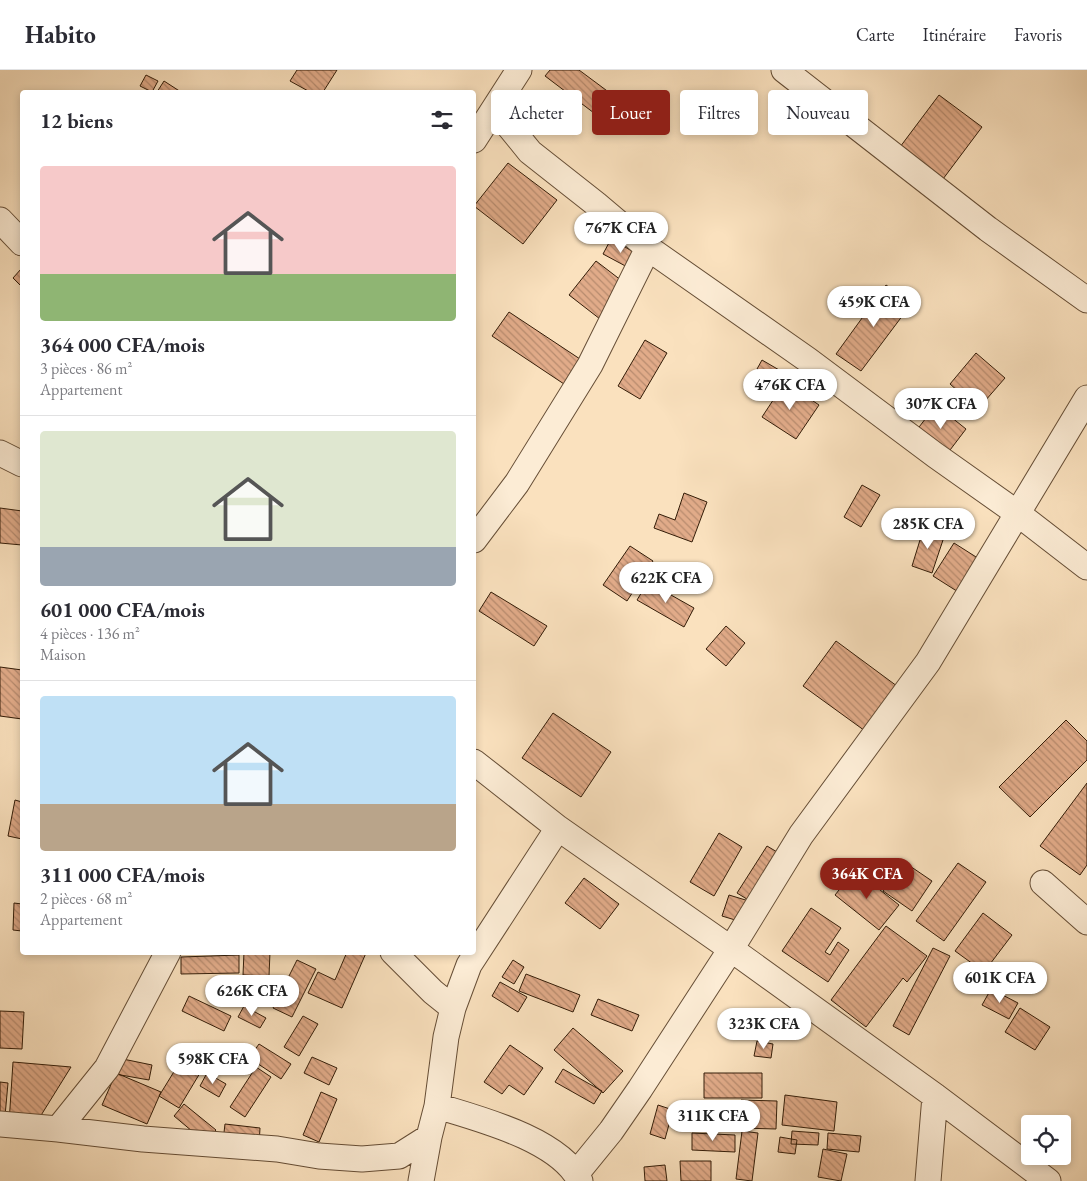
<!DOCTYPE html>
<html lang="fr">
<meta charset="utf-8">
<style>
:root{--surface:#fff;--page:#f2f2f3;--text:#2b2b33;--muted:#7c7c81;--line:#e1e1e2;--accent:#8f2418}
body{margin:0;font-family:"EB Garamond",serif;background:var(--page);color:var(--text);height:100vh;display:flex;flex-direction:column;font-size:19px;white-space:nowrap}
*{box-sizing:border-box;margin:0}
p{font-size:16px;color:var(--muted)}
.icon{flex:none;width:28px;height:28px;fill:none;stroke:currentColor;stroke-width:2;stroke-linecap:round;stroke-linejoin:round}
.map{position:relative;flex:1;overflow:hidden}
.sheet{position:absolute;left:20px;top:20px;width:456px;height:865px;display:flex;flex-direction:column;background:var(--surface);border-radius:5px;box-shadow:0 2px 8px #0003}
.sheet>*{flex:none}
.hud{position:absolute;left:491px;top:20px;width:475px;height:45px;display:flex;gap:10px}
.controls{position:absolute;left:1021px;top:1045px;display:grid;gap:10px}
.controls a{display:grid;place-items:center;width:50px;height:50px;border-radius:5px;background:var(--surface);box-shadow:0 2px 8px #0003;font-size:25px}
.price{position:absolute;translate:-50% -42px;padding:0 11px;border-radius:18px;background:#fff;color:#222;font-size:16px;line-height:32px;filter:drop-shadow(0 1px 2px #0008)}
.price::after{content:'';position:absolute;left:50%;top:30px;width:15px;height:11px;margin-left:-8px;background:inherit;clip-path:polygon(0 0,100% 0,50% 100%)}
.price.on{background:var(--accent);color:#fff}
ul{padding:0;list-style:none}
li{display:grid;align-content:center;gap:10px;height:265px;padding:0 20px}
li+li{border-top:1px solid var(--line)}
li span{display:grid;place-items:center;height:155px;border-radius:5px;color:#555}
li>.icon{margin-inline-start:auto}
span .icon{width:90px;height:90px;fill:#fffc;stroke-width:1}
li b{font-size:21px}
h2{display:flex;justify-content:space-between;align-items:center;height:60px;padding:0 20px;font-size:21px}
.chip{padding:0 18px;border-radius:5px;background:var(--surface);box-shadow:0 2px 8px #0003;font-size:18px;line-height:45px}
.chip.on{background:var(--accent);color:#fff}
header{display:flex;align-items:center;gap:30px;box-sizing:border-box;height:70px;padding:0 25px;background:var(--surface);border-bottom:1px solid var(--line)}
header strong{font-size:24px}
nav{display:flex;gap:28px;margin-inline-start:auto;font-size:18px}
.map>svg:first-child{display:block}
.building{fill:url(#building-back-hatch);stroke:#341d08}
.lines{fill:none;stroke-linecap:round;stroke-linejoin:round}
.minor-casing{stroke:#664e36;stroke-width:27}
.minor{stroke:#fcecd5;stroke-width:25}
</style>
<header>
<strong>Habito</strong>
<nav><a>Carte</a><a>Itinéraire</a><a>Favoris</a></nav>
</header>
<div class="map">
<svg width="1087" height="1111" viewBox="0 0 1087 1111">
<defs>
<pattern id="building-back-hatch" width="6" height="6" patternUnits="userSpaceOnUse" patternTransform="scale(1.25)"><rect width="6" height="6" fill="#e1ab89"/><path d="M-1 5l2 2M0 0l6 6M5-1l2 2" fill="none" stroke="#b78b6e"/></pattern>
</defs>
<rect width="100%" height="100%" fill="#fae1be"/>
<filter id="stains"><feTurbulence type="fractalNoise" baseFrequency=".004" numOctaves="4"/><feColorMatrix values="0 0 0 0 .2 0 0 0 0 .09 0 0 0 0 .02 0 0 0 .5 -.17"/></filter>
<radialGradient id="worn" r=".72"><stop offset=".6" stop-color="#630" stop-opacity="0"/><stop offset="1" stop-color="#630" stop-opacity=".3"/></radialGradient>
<path class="building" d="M297,0H337L323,22H310L290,11Z
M550,0H579L614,26L598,46L545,6Z
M146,5L158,11L152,22L140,16Z
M164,11L181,22H157Z
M939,25L982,57L943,109L900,77Z
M508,93L557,130L523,174L474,136Z
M611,169L639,185L631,199L603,184Z
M596,191L626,214L600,249L569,225Z
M21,199L22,200V217L13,208Z
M886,215L912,233L861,301L836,284Z
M509,242L583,291L567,316L492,266Z
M645,270L667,283L640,329L618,316Z
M976,283L1005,308L978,339L950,314Z
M762,290L786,304L781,313L757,299Z
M785,312L819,335L796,369L762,347Z
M936,335L966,359L947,384L916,361Z
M862,415L880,425L861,457L844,447Z
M684,423L707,432L692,472L654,458L659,444L675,450Z
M0,438L22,441V475L0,473Z
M924,457L945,464L932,503L912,496Z
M954,473L984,492L963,525L933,506Z
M630,476L653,491L627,531L603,515Z
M648,512L694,538L684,557L637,530Z
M491,522L547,556L534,576L479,541Z
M726,556L745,573L726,596L706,579Z
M836,571L905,622L872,666L803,616Z
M0,597L22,600V649L0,646Z
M553,643L611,682L581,727L522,688Z
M1066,650L1087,671V690L1030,747L999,717Z
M1087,713V795L1080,805L1040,776Z
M15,730L22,732V769L8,766Z
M719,763L742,777L714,826L690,812Z
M767,776L794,792L763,839L737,823Z
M904,792L932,811L912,841L883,821Z
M958,793L986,812L944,871L916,851Z
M855,800L899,835L879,860L835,825Z
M584,808L619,834L600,859L565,833Z
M729,825L762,835L755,856L722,846Z
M14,833L22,834V861L13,860Z
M811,838L841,858L825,882L830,885L838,872L849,880L828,912L782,881Z
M983,843L1012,865L984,902L955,881Z
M886,856L927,886L907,912L903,908L866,957L831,930Z
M933,878L950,886L909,965L893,956Z
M244,882H270L269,906L243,905Z
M347,882L366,883L342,938L308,923L318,902L335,910Z
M239,885V903L181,904V887Z
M297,890L316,899L292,947L273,938Z
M513,890L524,897L514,914L502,907Z
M526,904L580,925L573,942L519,921Z
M500,912L527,927L518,942L492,926Z
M991,919L1018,933L1009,949L982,935Z
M189,926L231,946L224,961L182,941Z
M598,929L639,945L632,961L591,945Z
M244,936L266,948L260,958L238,947Z
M1020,938L1050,957L1035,980L1005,962Z
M0,941L24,942L22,979L0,978Z
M303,946L318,954L299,986L284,977Z
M573,958L623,1001L603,1023L554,980Z
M757,971L773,974L771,988L754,986Z
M259,974L291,994L281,1009L249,988Z
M510,975L543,998L524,1025L509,1015L502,1024L484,1012Z
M183,987L203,998L179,1038L159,1026Z
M312,987L337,998L329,1015L304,1003Z
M118,988L152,995L149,1010L115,1004Z
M13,992L71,997L35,1055L9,1053Z
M256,997L271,1007L245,1047L230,1037Z
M563,999L602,1021L594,1034L555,1012Z
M116,1003L161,1022L147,1054L102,1035Z
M207,1003L226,1014L219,1027L200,1016Z
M704,1003H762V1028H704Z
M0,1012L8,1013L5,1046H0Z
M321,1022L337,1029L319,1072L303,1065Z
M785,1025L837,1032L834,1061L782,1055Z
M741,1030L777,1031L776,1059L740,1058Z
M184,1034L216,1060L205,1072L174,1046Z
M658,1035L673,1040L665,1069L650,1064Z
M225,1054L260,1058L259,1075L223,1071Z
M742,1061L758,1063L752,1111L736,1109Z
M792,1061L819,1063L818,1075L791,1074Z
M692,1063L735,1065V1082L692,1080Z
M828,1063L861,1066L859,1082L827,1079Z
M780,1067L797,1070L795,1084L778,1082Z
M823,1079L847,1084L841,1111L818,1107Z
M680,1091H711V1111H681Z
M665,1095L667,1111H645L644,1097Z"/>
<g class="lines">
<defs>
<path id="minor" d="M784,0L988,159L1087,230
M495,39L530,82L596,134L648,178L808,290L935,385L1017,443L1087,497
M474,70L519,0
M0,150L22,173
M0,383L22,394
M474,470L517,413L590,295L648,178
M474,692L558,758L731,879L935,1026L1048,1111
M1043,813L1087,852
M393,882L433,922L453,938
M437,1036C479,1049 559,1069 580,1111
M0,1054L58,1059L143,1069L277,1079L319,1086L362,1089L399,1086L429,1067L437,1036L446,967L453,938L469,895L558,758
M58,1059L107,998L168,882
M576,1104L611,1061L640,1019L731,879L801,765L928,592L1087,328
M421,1111L429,1067
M928,1111L935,1026"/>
</defs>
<use href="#minor" class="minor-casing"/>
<use href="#minor" class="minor"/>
</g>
<rect width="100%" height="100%" filter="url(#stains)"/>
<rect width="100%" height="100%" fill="url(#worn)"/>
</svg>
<div class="controls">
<a><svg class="icon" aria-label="locate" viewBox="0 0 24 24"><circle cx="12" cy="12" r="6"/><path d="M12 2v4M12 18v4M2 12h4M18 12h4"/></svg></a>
</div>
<b class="price" style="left:621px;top:184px">767K CFA</b>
<b class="price" style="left:874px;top:258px">459K CFA</b>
<b class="price" style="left:790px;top:341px">476K CFA</b>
<b class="price" style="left:941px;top:360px">307K CFA</b>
<b class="price" style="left:928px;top:480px">285K CFA</b>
<b class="price" style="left:666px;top:534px">622K CFA</b>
<b class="price on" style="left:867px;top:830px">364K CFA</b>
<b class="price" style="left:1000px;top:934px">601K CFA</b>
<b class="price" style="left:252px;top:947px">626K CFA</b>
<b class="price" style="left:764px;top:980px">323K CFA</b>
<b class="price" style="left:213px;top:1015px">598K CFA</b>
<b class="price" style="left:713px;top:1072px">311K CFA</b>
<div class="hud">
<a class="chip">Acheter</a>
<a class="chip on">Louer</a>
<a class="chip">Filtres</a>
<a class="chip">Nouveau</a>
</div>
<section class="sheet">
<h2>12 biens<svg class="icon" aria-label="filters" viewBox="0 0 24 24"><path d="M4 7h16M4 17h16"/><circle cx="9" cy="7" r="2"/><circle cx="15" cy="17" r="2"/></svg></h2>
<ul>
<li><span style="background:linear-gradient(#f6c9c9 70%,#8fb573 0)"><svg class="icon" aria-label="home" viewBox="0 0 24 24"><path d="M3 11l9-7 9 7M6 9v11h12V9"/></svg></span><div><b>364 000 CFA/mois</b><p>3 pièces · 86 m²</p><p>Appartement</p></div></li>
<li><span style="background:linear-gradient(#dfe7d0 75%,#9aa5b1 0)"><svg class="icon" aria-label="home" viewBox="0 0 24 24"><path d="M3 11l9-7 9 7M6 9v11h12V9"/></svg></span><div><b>601 000 CFA/mois</b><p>4 pièces · 136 m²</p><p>Maison</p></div></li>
<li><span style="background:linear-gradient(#bfe0f5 70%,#b9a48a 0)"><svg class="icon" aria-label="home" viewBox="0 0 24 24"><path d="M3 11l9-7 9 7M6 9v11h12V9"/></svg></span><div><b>311 000 CFA/mois</b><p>2 pièces · 68 m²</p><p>Appartement</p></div></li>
</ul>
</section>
</div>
